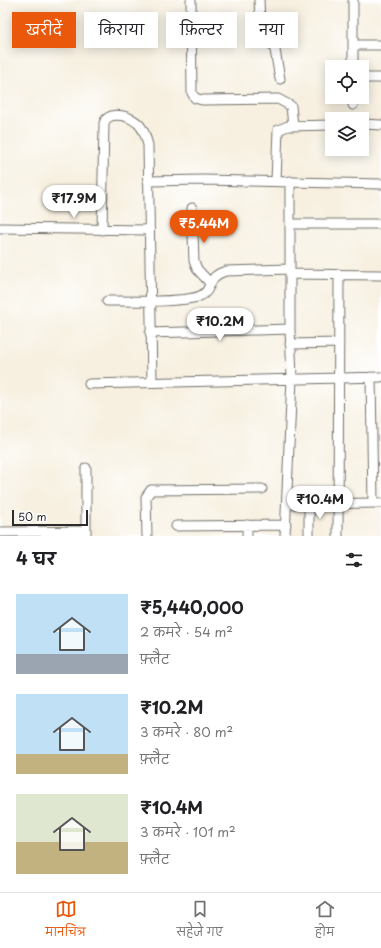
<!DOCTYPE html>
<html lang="hi">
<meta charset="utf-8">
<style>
:root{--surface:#fff;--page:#f2f2f2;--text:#202124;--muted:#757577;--line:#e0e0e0;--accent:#ea580c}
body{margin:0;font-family:"Playpen Sans","Playpen Sans Deva",sans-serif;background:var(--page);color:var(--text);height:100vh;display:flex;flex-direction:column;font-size:15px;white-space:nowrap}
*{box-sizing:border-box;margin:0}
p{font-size:13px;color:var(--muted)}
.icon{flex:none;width:22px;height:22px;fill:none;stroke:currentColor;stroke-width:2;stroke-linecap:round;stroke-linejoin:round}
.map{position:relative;height:536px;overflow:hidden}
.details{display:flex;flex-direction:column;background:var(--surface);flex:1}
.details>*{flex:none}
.banner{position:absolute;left:12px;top:12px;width:357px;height:36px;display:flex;gap:8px}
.fabs{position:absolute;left:325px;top:60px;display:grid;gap:8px}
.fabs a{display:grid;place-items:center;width:44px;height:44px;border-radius:0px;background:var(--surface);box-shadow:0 2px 10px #0003;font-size:20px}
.scale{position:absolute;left:12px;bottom:10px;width:76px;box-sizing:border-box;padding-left:4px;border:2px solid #2b2b2b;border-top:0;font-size:11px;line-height:14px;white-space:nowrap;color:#2b2b2b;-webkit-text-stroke:3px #fff;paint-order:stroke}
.price{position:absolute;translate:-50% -34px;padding:0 9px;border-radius:14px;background:#fff;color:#222;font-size:13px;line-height:26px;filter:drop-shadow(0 1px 2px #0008)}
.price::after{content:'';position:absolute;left:50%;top:24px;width:12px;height:9px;margin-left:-6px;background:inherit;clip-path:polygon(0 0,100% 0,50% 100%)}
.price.on{background:var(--accent);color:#fff}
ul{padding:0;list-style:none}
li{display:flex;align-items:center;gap:12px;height:100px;padding:0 16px}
li span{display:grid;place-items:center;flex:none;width:112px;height:80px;border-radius:0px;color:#555}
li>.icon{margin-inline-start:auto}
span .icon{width:48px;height:48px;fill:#fffc;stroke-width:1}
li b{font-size:17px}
h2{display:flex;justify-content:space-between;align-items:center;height:48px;padding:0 16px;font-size:17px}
.pill{padding:0 14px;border-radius:0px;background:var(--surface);box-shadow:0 2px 10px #0003;font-size:14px;line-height:36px}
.pill.on{background:var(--accent);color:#fff}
.tabs{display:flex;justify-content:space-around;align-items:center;height:56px;border-top:1px solid var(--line);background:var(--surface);font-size:11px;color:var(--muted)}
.tabs a{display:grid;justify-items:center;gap:2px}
.tabs .on{color:var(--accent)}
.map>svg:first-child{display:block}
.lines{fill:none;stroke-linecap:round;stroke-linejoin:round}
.street-casing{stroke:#72706a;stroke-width:11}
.street{stroke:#fff;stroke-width:9}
</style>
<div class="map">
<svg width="381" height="536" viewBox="0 0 381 536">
<rect width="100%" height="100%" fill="#fff"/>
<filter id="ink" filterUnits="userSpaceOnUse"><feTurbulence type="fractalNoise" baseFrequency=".025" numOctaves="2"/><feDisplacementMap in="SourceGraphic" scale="8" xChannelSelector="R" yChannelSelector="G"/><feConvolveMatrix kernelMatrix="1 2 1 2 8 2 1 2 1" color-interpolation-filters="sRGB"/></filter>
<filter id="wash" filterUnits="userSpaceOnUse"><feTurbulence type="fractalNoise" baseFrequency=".012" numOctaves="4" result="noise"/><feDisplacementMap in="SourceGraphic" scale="16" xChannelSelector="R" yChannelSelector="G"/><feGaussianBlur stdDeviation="0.9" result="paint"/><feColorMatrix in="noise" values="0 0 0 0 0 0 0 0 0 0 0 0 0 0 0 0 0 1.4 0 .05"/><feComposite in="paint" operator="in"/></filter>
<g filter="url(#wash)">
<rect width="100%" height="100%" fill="#f7f0e0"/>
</g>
<g filter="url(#ink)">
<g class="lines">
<defs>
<path id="street" d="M191,0L192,93L195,98L202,100L278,99L291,106L293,126
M259,0L260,20L275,50L280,79
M353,0V67
M353,45H381
M362,78H381
M353,105V97
M362,124L381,125
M148,181L203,180L381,184
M276,181L278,130L288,126L332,125
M192,208L194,261L197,269L210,283
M290,224H381
M0,228L148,230
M102,230L104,123C109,109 134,116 141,127C145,132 146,139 148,145L152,382
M290,274L381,275
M107,301C128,301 184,303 200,296C214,290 205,277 226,271L290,269
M150,333L290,329
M290,344L339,343
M371,377L373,503
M89,384L381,377
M86,468V536
M309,503V536
M287,504L381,503
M247,525V536
M176,526L286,525
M0,532L86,531
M147,536L146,497L151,490L262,489
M285,536L292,378L290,329V181
M338,536L339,274"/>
</defs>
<use href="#street" class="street-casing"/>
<use href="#street" class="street"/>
</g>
</g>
</svg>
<div class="fabs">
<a><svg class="icon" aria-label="locate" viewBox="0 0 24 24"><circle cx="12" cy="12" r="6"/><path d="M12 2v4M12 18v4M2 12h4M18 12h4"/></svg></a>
<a><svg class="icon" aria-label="layers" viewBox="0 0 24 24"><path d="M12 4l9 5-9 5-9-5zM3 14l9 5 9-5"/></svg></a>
</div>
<div class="scale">50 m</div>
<b class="price" style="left:74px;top:219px">₹17.9M</b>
<b class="price on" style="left:204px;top:244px">₹5.44M</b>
<b class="price" style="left:220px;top:342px">₹10.2M</b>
<b class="price" style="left:320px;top:520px">₹10.4M</b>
<div class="banner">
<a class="pill on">खरीदें</a>
<a class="pill">किराया</a>
<a class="pill">फ़िल्टर</a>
<a class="pill">नया</a>
</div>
</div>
<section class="details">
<h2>4 घर<svg class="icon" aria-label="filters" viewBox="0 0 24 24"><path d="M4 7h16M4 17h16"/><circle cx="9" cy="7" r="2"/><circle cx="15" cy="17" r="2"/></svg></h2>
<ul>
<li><span style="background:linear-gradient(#bfe0f5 75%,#9aa5b1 0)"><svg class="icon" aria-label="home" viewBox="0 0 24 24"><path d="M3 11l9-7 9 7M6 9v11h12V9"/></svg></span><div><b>₹5,440,000</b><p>2 कमरे · 54 m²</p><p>फ़्लैट</p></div></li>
<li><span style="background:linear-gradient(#bfe0f5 75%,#c2b280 0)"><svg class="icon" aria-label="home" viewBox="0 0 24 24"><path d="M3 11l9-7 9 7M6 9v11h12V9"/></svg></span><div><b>₹10.2M</b><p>3 कमरे · 80 m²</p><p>फ़्लैट</p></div></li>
<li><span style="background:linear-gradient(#dfe7d0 60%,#c2b280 0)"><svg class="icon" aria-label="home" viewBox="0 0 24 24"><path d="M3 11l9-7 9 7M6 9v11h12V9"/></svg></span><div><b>₹10.4M</b><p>3 कमरे · 101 m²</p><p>फ़्लैट</p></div></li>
</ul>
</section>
<nav class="tabs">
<a class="on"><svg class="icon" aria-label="map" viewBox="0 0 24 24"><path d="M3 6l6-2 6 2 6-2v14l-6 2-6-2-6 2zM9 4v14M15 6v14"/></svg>मानचित्र</a>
<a><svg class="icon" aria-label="saved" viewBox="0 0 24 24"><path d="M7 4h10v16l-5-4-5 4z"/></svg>सहेजे गए</a>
<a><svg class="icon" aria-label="home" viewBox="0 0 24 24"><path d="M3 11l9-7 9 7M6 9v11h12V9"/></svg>होम</a>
</nav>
